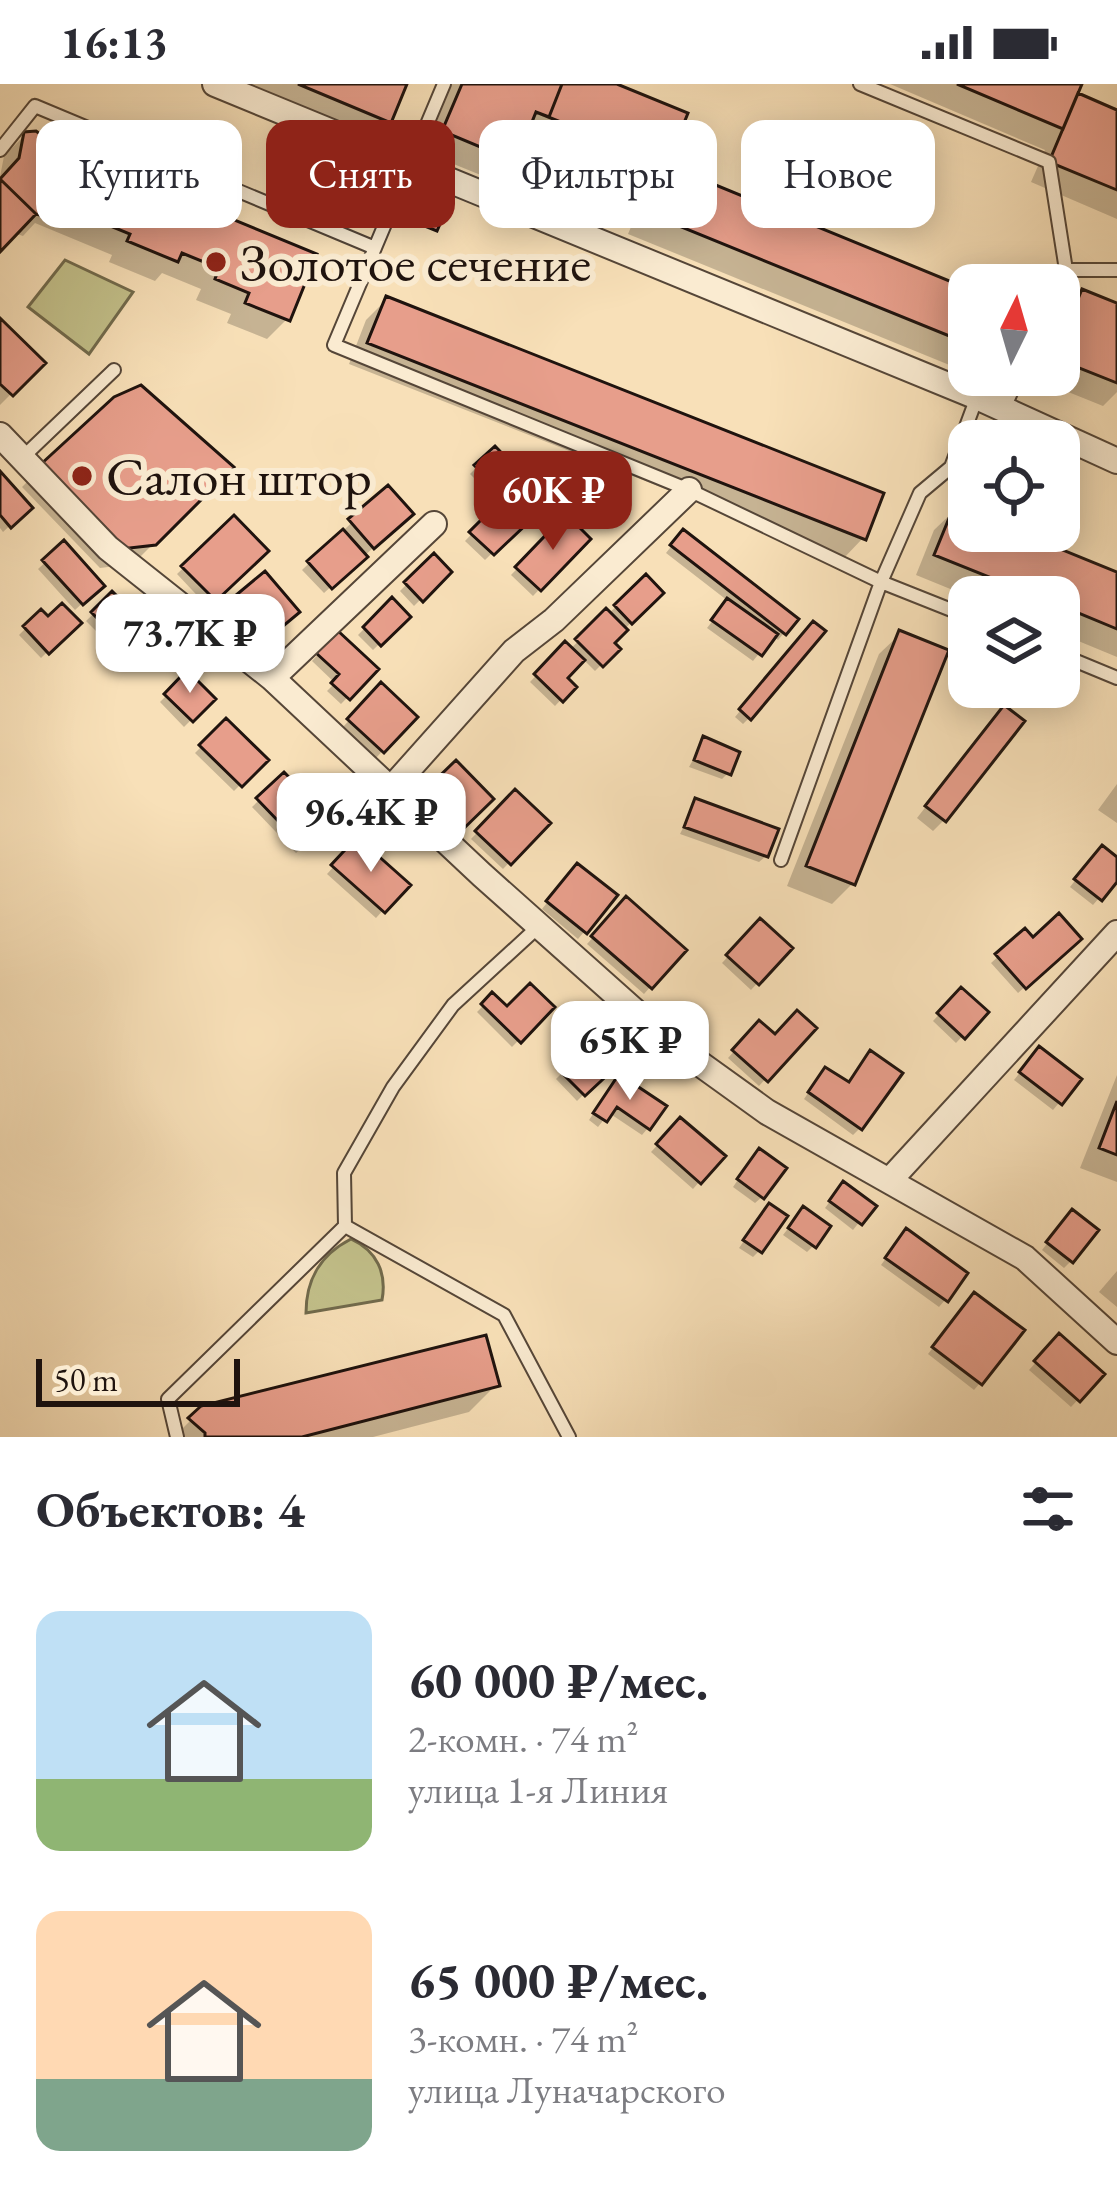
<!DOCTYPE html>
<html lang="ru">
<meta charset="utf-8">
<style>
:root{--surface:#fff;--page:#f7f7f7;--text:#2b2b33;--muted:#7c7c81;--accent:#8f2418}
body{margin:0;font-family:"EB Garamond",serif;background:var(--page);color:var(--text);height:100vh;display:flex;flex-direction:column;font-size:45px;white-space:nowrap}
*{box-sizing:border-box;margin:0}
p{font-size:39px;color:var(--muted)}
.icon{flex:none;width:66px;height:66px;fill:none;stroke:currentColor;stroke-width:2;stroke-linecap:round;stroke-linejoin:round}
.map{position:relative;height:1353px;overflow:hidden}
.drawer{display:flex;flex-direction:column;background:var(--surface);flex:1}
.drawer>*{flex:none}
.hud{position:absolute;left:36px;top:36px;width:1047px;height:108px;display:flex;gap:24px}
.needle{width:78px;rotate:5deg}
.tools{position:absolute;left:948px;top:180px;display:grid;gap:24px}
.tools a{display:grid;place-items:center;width:132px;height:132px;border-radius:24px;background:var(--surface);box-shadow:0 6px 30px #0003;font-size:60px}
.scale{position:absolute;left:36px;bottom:30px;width:204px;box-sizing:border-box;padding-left:12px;border:6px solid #1f130e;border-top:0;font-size:33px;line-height:42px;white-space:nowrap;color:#1f130e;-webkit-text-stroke:9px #faebd1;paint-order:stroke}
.price{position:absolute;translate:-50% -102px;padding:0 27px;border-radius:24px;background:#fff;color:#222;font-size:39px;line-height:78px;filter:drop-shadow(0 3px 6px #0008)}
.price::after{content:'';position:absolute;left:50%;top:72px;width:36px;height:27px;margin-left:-18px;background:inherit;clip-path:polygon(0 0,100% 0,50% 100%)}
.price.active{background:var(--accent);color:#fff}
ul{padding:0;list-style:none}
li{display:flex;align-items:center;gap:36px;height:300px;padding:0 36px}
li span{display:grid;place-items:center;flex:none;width:336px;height:240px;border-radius:24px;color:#555}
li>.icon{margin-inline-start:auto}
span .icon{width:144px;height:144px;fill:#fffc;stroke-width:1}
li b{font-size:51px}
h2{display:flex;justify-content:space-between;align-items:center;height:144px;padding:0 36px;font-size:51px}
.pill{padding:0 42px;border-radius:24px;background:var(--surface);box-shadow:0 6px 30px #0003;font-size:42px;line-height:108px}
.pill.active{background:var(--accent);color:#fff}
.status{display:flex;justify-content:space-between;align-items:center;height:84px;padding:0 60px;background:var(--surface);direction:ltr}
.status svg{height:33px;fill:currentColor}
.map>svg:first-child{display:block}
.green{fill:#c3c18b;stroke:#716a4c;stroke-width:3}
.shadow{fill:#0003}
.building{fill:#e79e8b;stroke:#1f130e;stroke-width:3}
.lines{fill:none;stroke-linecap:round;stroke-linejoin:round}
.service-casing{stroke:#554638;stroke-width:16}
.minor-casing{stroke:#554638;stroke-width:28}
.service{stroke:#faebd1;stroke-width:12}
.minor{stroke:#faebd1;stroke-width:24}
.poi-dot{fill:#8f2418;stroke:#faebd1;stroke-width:4.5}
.labels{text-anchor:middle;stroke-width:12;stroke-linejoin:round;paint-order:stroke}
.poi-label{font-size:54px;fill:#1f130e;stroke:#faebd1;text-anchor:start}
</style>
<div class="status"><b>16:13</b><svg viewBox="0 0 49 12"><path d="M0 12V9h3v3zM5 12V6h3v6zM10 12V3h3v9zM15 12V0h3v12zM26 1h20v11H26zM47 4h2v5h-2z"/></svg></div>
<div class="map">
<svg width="1117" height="1353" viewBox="0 0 1117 1353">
<rect width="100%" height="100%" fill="#f8e0b8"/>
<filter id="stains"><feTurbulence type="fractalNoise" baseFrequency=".00167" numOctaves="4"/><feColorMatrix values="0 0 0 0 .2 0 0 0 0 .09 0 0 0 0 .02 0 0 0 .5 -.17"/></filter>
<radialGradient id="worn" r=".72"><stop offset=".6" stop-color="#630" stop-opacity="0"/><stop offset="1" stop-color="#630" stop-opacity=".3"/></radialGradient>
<path class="green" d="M65,176L133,208L89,270L28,223Z
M351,1155C377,1167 387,1189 382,1216L306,1229C306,1195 320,1171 351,1155Z"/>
<path class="shadow" d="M229,0H404L389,37L368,57Z
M452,0H609L664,79L644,100L523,51L513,76L493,96L424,68Z
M890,0H1079L1074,11L1117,29V135L1031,98L1045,66Z
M25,51L313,172L287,235L267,255L227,239L231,230L196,216L201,205L162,189L155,197L109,178L112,171L35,139L23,152L14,149L0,163V93L4,72Z
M667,85L969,208V289L628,150L647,105Z
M1083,209L1117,222V308L1103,322L1036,295L1038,291H1059V238Z
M387,215L863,454L843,475L349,280L366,236Z
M0,237L42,279L0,321Z
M494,366L513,385L489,409L470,390Z
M42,383L229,384L133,480L100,484L22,403Z
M0,392L29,424L3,448L0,444Z
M387,405L410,430L324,509L302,486Z
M511,409L530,432L485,476L465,457Z
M955,426L969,431V447H1008L1117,491V573L1059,549V513H970L916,491L934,446Z
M566,434L587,455L533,512L511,491Z
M234,435L264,466L207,522L177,490Z
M677,455L784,549L778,556L773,552L753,577L707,544L728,517L666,469Z
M64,461L101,502L75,526L38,485Z
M434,473L448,488L414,522L400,507Z
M646,495L660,509L611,559L617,565L595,587L582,574L563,594L573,603L555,622L530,598L565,561L570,565Z
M112,512L140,539L114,565L86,537Z
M392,517L407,533L373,566L358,551Z
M231,519L289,534L256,562L225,525Z
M41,529L48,537L77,539L41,574L19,551Z
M807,547L749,634L743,640L735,633Z
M337,550L375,585L341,620L327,607L335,599L312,577Z
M900,550L852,800L832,820L787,802L879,570Z
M187,591L212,615L184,643L160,618Z
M381,602L414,633L376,674L343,643Z
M994,635L944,736L933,747L917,734Z
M226,638L265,676L234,707L195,669Z
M704,656L728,689L722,695L689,683Z
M284,692L328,738L296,769L252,723Z
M1117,700V739L1098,726Z
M515,709L547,739L503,785L471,755Z
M696,718L766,772L759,778L680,750Z
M357,757L406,801L376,834L327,790Z
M1095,771L1117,777V793L1093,821L1070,803Z
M571,789L614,812L578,855L542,825Z
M627,816L683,866L644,910L587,860Z
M760,838L789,865L751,906L722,879Z
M1025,848L1033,857L1078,855L1018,909L991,879Z
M961,907L985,928L956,959L933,937Z
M493,912L507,926L551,923L512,963L477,928Z
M759,940L775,954L812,944L759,1002L728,974Z
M590,961L611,983L577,1017L556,995Z
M1032,973L1078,996L1053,1026L1014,996Z
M1117,991V1098L1080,1084Z
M819,993L848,1000L860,1044L853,1051L804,1015Z
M613,1001L648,1044L642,1051L609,1029L598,1043L589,1036Z
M680,1037L721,1073L693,1105L651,1068Z
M753,1074L762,1113L755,1119L733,1103Z
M837,1108L872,1122L853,1146L825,1124Z
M763,1130L759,1167L753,1173L739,1164Z
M797,1133L813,1162L807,1168L783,1151Z
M1066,1135L1071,1177L1064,1184L1042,1166Z
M900,1155L945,1216L939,1223L881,1181Z
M1117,1187V1223L1099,1208Z
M968,1218L980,1299L974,1306L928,1270Z
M1059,1253L1101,1291L1071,1323L1029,1286Z
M496,1301L469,1328L373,1353H174L203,1324Z"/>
<path class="building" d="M298,0H407L391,39Z
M462,0H562L549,33L536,28L516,78L442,47Z
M462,0H617L688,29L667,81L536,28L516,78L442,47Z
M957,0H1082L1063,45Z
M1078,9L1117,26V106L1049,78Z
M36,47L57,63L317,170L290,237L245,219L249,209L215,195L219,184L182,169L178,178L127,157L130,150L57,120L46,133L36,130L0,95L19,74L24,48Z
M667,81L969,205V260L647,129Z
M0,95L36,130L0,168Z
M422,111L448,121L437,147L412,137Z
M1082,205L1117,219V299L1059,276V263Z
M386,212L884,409L866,456L367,259Z
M0,234L46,279L13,312L0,300Z
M141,301L234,383L156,461L121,465L40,381L114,313Z
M495,362L517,385L498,405L474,381Z
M0,387L33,424L11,444L0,431Z
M388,401L414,430L374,465L348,435Z
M512,405L534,433L494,471L469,448Z
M954,422L969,428V447H1016L1117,488V545L1059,521V513H1039L934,471Z
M566,430L591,455L541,507L515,483Z
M234,431L269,467L216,517L181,482Z
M343,445L368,473L332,505L307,477Z
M683,445L799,535L786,551L670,461Z
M64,456L105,502L83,521L42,476Z
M434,469L452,488L423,518L404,498Z
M265,487L300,528L264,558L229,517Z
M646,490L664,509L632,540L614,521Z
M112,507L144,539L123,560L91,528Z
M392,513L411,533L381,562L363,543Z
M727,514L778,550L762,572L711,536Z
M62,519L82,539L49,570L23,542L41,525L48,532Z
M606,524L628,546L615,559L621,565L603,583L575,555Z
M813,537L826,547L751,636L739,625Z
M337,546L379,585L350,616L331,599L339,590L316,569Z
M899,546L949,566L855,801L806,782Z
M565,557L585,576L568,594L577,603L563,618L534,590Z
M187,586L216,615L193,638L164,610Z
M381,598L418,633L384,669L347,635Z
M1004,621L1025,637L946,738L925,722Z
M226,634L269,676L242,703L199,661Z
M703,652L740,668L731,691L694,676Z
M456,676L494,715L454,754L416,715Z
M284,688L332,738L304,764L256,714Z
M515,705L551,739L511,781L475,747Z
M695,714L779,745L768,773L684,743Z
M357,753L411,801L385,829L331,781Z
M1102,761L1117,773V798L1102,817L1074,795Z
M577,779L618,811L587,850L546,817Z
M626,812L687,866L652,905L591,852Z
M1059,829L1082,855L1026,905L995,870L1025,844L1033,853Z
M760,834L793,864L759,901L726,871Z
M530,899L555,923L521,959L481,920L492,908L507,922Z
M961,903L989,928L965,955L937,929Z
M797,926L817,944L768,998L732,966L759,936L775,950Z
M590,957L616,983L585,1012L560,987Z
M1039,962L1082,995L1062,1021L1019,988Z
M870,966L903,989L862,1046L808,1008L825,983L849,998Z
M619,990L667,1022L650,1046L617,1023L607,1038L593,1029Z
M1117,1017V1071L1099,1064Z
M680,1033L726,1072L701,1100L656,1060Z
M759,1064L787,1084L764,1115L737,1095Z
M843,1097L877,1122L862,1141L829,1117Z
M769,1119L788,1132L762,1169L743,1156Z
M803,1122L831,1142L816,1164L788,1144Z
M1072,1125L1099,1146L1073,1179L1046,1158Z
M906,1144L968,1189L948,1218L885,1174Z
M974,1208L1025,1246L982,1301L932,1263Z
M1059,1249L1105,1290L1080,1318L1034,1277Z
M486,1251L500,1302L302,1353H205V1349L188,1334L201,1322Z"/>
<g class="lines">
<defs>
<path id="service" d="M444,0L334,261L689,406L881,498L969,533
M860,0L1049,78L1066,186
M0,66L35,22L375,164
M1059,201L1066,186H1117
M1004,324L1019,291
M22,374L114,286
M1059,570L1117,594
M781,776L881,498L920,409L951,383L977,313
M345,1142L504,1231L569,1353
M177,1353L168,1315L345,1142L344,1089L393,1003L453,921L538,843"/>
<path id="minor" d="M215,0L977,313L1117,377
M0,351L108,464L272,594L482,791L667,956L767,1028L1025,1174L1117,1258
M272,594L434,440
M390,706L514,567L554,536L689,406
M889,1097L1117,849"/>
</defs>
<use href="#service" class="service-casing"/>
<use href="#minor" class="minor-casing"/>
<use href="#service" class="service"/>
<use href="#minor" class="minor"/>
</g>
<g class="poi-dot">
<circle cx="216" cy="178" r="12"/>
<circle cx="82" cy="392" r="12"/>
</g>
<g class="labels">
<g class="poi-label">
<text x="240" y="197">Золотое сечение</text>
<text x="106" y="411">Салон штор</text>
</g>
</g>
<rect width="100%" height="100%" filter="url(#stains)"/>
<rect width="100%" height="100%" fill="url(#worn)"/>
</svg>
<div class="tools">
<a><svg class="needle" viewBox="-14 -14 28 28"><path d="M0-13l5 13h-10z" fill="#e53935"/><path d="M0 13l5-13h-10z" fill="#7c7c81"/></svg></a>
<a><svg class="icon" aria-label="locate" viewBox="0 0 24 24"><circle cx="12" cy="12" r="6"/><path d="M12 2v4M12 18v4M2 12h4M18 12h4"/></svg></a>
<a><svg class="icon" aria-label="layers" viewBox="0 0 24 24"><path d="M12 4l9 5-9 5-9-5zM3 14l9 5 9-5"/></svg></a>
</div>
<div class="scale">50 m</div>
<b class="price active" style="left:553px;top:469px">60K ₽</b>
<b class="price" style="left:190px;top:612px">73.7K ₽</b>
<b class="price" style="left:371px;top:791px">96.4K ₽</b>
<b class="price" style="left:630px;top:1019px">65K ₽</b>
<div class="hud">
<a class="pill">Купить</a>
<a class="pill active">Снять</a>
<a class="pill">Фильтры</a>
<a class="pill">Новое</a>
</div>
</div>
<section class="drawer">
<h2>Объектов: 4<svg class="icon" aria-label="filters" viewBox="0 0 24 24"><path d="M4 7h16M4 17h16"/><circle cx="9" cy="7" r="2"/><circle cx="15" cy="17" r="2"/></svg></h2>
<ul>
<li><span style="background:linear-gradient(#bfe0f5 70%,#8fb573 0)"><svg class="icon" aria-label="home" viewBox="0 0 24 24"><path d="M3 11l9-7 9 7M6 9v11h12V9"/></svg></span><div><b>60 000 ₽/мес.</b><p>2-комн. · 74 m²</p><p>улица 1-я Линия</p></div></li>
<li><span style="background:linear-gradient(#ffd9b3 70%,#7fa58c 0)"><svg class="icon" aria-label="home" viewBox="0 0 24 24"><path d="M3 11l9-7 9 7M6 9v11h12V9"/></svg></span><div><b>65 000 ₽/мес.</b><p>3-комн. · 74 m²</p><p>улица Луначарского</p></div></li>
</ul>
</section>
